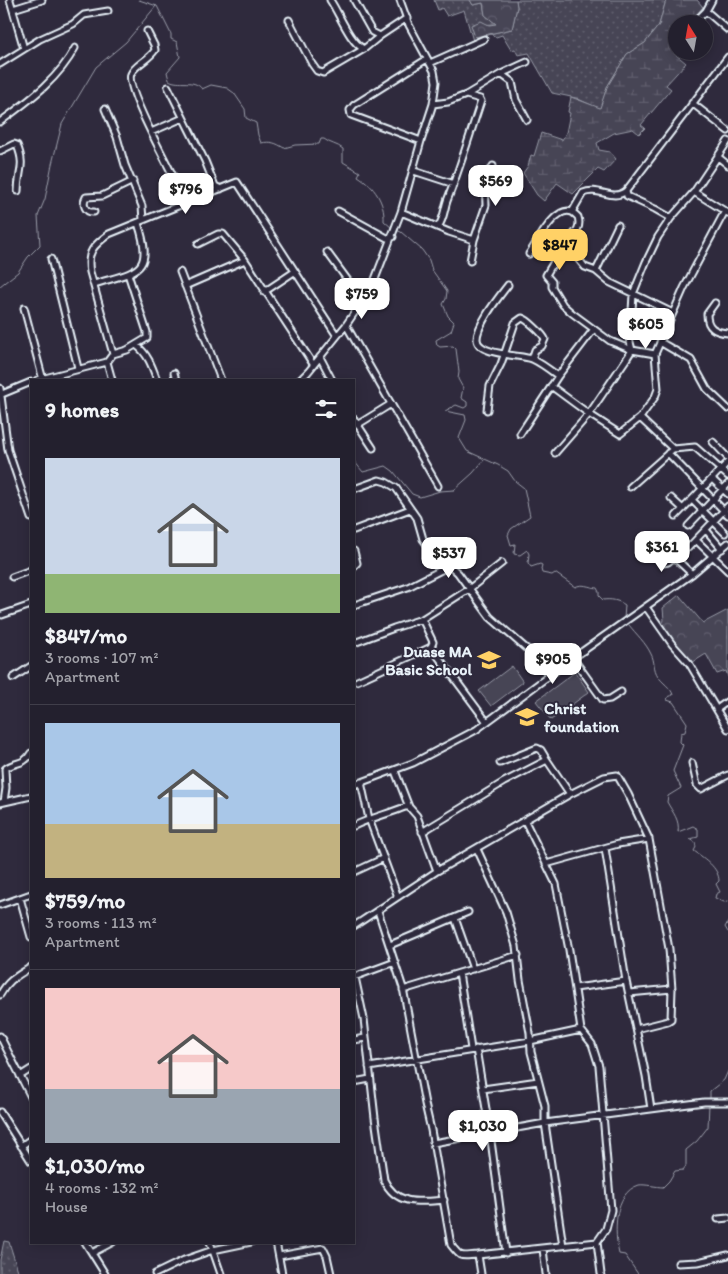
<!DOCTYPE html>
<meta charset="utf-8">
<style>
:root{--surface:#23202e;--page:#2b2836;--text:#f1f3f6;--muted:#a3a3aa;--line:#403e4a;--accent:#ffd166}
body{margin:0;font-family:Itim,sans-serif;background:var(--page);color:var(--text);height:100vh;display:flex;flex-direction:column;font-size:19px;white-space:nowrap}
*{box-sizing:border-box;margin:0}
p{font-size:16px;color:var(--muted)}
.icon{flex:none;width:28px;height:28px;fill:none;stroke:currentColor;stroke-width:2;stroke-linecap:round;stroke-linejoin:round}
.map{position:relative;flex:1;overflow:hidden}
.drawer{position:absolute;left:30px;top:379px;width:325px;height:865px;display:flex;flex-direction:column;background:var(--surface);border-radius:0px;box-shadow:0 2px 12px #0003,0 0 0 1px var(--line)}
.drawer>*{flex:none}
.needle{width:32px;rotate:349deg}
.buttons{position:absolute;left:668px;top:15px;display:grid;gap:10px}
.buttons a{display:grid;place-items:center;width:45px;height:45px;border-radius:50%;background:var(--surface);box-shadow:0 2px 12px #0003,0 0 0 1px var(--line);font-size:25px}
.price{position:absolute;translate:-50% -42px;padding:0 11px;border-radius:10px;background:#fff;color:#222;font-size:16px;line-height:32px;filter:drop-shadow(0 1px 2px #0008)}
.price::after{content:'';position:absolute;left:50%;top:30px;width:15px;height:11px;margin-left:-8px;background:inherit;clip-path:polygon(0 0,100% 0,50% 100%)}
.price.current{background:var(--accent);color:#111}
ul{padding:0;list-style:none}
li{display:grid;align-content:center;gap:10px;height:265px;padding:0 15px}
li+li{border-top:1px solid var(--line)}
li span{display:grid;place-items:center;height:155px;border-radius:0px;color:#555}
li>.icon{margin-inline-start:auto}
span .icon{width:90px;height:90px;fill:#fffc;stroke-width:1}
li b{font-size:21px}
h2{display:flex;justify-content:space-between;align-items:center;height:60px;padding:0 15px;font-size:21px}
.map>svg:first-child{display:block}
.grass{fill:url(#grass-dots);stroke:#979aa6}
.forest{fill:url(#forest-crowns);stroke:#979aa6}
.wetland{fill:url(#wetland-marsh);stroke:#979aa6}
.garden{fill:#464455;stroke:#979aa6}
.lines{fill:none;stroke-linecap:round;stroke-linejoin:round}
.stream{stroke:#9c9fab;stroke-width:1}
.minor-casing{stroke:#e8f1f8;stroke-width:9}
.minor{stroke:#2f2a3d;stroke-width:5}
.labels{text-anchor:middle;stroke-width:4;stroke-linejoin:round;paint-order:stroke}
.poi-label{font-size:16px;font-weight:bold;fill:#e8f1f8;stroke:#2f2a3d;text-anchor:end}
</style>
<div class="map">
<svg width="728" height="1274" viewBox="0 0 728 1274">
<defs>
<pattern id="grass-dots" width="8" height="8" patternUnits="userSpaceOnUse" patternTransform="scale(1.25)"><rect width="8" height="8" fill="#464455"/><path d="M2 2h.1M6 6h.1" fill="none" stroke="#615f6e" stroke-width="1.8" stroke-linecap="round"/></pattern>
<pattern id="forest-crowns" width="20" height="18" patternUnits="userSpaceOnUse" patternTransform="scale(1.25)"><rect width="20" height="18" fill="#464455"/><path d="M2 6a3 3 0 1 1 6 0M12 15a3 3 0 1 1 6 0" fill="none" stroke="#615f6e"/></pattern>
<pattern id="wetland-marsh" width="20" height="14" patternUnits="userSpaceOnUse" patternTransform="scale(1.25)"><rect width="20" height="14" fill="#464455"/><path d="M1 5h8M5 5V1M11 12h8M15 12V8" fill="none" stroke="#615f6e"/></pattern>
</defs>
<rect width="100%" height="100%" fill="#2f2a3d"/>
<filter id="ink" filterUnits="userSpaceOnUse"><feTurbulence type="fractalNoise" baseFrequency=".02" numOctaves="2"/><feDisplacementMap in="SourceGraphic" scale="10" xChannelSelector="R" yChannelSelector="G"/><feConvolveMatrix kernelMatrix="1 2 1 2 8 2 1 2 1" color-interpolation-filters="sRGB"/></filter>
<g filter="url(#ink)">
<path class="grass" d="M434,0H470L473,5L483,3L485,15L497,24L472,25L475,37L512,29L517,7L516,0H666L659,25L645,43L627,54L607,87L600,109L576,98L552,93L529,53L518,55L515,49L511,50L502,35L496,37L491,34L473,41L464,10L447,16L442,8L438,10Z
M4,1241L9,1242L19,1274H0V1260Z"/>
<path class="forest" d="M470,0H516L517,7L512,29L475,37L471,25L481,21L489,25L496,24L485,15L483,3L473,5Z
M679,595L703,623L728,610V677L726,671L717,674L706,654L690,664L680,651L662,624L664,620L663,608Z"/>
<path class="wetland" d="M666,0H697L703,7L688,24H676V49L674,53L686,63L666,85L671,89L641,125L645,128L639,134L633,129L614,133L597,143L599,150L610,152L616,159L604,172L598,169L573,194L557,183L544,201L537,195L523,173L528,166L531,155L534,156L541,133L562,140L566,133L570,113L568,112L571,97L600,108L607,87L627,54L645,43L659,25Z"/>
<path class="garden" d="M512,666L523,682L491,706L479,691Z
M575,672L589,692L551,720L536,701Z"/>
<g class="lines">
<path class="stream" d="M139,0L157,6L171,34V39L177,42L180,57L167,72L169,80C179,86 194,78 202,89L211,85L227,88L234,93L245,109L246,118L256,123L258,135L261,143C271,141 276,143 284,148L295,145L319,144L321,139H324C330,144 337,144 343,149V162L360,172L358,176C374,186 385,202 384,221L392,228
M396,230L401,232L422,250L429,260L432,270L447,291L446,299L443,304L448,316L454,322L451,331L436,340L437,345L440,347L453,346L456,349L459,372L458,379L463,388L461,398L467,402V406L464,408L456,405L445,411L465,415L466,420L459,438L467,451L498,465L508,471L515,481L524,488L530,516L511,529L508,535L511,545L515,544L514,554L520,555L527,550L529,554L528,563L531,567L540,564L542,565L541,569L542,573L552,575L555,573L575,587C583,583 588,587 597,588L599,592V596L603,600C611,599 618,600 625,605L624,619
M0,286L18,272L28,257L40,245L38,216L45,199L52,164L62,124L96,67L126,42L156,6
M354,461L363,472L386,466L393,471L412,494L420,497L440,491L454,490L473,473L484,460
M629,625C636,634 646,643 651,654C655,661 653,669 658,676C662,683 671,687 673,695L668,697L667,700L673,702L687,723L685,732L681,733L680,742L683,745L673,771L681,788L668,796L667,802C673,813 680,820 678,832L693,826L698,829V837L690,839L695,842L696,847L694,851C704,858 719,868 719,881L716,884L720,892L716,894L715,898L724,902L728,901
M728,922L725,927L728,932
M710,1100V1091L724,1080L728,1071
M638,1274L625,1255L619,1254C614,1233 613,1193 639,1185C644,1184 657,1187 663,1187L669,1181L675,1171L683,1170L686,1166V1150L697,1141L708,1127L709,1104"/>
<defs>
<path id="minor" d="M10,0L24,49
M330,0C339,13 350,43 364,49
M354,0L372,32L380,36
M13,9L42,0
M706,11L728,30
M289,20L312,64L317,71L323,73L364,49L380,36L407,18
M693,24L706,11L712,0
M147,31L154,45L155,50C149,60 134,65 131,74C125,87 165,159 173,176C177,186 180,195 184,205
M430,63L484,39
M0,64L40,39L73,24L84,15L108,11
M501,74L512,82L516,100L527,120
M168,87L205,161L215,186L221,189
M692,103L728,131
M433,104L448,102L466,95L501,74L527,62
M105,109L117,137L125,165L142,206L143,220
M0,122C28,101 58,80 75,48
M151,132L183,118
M421,141L351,115L350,110L354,105L427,59
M0,151L14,144L17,145C26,167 18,171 18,191
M718,157L728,165
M414,171L454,184
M626,191L627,196L655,209L671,218
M694,192L728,213
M338,211L387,238L393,237
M94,212C85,213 82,204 86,197L102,196L133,181
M401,212L449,232L474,240L470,261
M572,212L583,193C599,186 612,202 626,191L728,57
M438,227C444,219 444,210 447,201C460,168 470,134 481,101L480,99L466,95
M474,240L486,205L485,181L493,166
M565,243L546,275L552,282V287L563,305L572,313L610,341L632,350L655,354
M198,244L218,234H223L245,260L313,364
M327,252L363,301
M529,254C537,243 555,205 572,212C574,213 576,215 578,217C582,230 573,234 565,243L585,267L596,271L609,282L673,313
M51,259L78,368
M596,271L618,225
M180,272L221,380
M94,284C136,271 155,274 138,223
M508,285C499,297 477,324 477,339C477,355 521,355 532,359C541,363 550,370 558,376L520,434
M185,286L245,260
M264,292L294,272
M715,303L707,314C707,328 715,332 728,333
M24,308L43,380
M346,325L438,486
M660,342L691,360L707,389L728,409
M136,345C148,354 152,366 157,380
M113,354L90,272C86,252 94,245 109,234L237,182L337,336
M320,357L332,380
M107,362L112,380
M174,373L176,380
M558,376L594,329
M37,380L107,362L113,354L127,350L147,338V332L128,274
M300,380L308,372L346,325L372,287L401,212L421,141L433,104L436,82L434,71L409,25L400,0
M551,386L589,414L620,434L640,418L655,397L658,389L655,354L684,288L725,211
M0,388L8,450L31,518
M2,394L31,382
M487,410L490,386L501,364L515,323L522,318C527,319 543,334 545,339L542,346L535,350L532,359
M354,419L373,448
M357,425L391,404
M713,442L728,458
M673,449L695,447L728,476
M555,453L589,414L627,358L632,350L626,326L632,311L633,294L646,262L658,237L671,218L694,192L728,141
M668,453L728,515
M712,479L728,494
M630,487L673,449L640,418
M354,489L379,480L386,482L396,488L417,518L423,539L429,547L458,573L490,617L537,658L550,675
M671,498L683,509
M692,500L725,533
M676,516L728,462
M688,526L728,484
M354,530L410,509
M706,530L722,549
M696,540L728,571
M649,548L663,563L668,562L680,552
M688,548L728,506
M354,551L357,563L354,566
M674,557L692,574
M12,577L31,570
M354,605L408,587L449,566
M646,607L672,644L689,663L728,729
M2,615L31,605
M422,619L433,642L431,647L487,722
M354,643L394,628L422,619L469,589L502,563
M573,658L603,700L610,699L621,692
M13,678L31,666
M357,681L431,647
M717,709L728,701
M500,763L537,748L541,750L547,760
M692,763L697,785L701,789L728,775
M395,771L409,807
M361,782L369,819L398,897
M354,785L413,763L476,730L573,658L692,574L728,543
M4,802L6,788L5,769C14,761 24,766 31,753
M0,803L31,796
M525,821L556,884L569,950L581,1030L592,1044L599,1066L611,1210L606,1229L597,1242L601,1274
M354,826C370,818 388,814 405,807H409L417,816L437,871
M422,832L504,782L547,760L570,794
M605,848L626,981L646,1076L651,1109
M477,849L506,912L516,946L520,980L530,1033L531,1052L545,1106V1123L563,1246
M546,864L618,844L649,839
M354,872L384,858
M20,898L31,937
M0,905L31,894
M378,911L403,988L425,1104L431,1130L451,1245C462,1259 460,1256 478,1255L597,1242
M455,918L473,969
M354,926L437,871L570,794L604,777L617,775L628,794L649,839L669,949L672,989L671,1019L668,1021L636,1029
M390,945L468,912
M459,973L471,1049
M354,977L395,962
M355,977L364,1019L375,1118L384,1180C396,1206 420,1202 444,1200
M575,988L626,981
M403,990L518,955
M629,993L672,989
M0,995C8,980 17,976 31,967
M0,1036L31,1097
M354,1040L365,1038
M476,1049L490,1133L506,1253
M369,1067L530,1041L581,1030
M20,1076L31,1069
M354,1082L370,1079
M483,1089L538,1081
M0,1112L31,1161
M433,1143L545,1123L704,1102H728
M21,1146L31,1139
M718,1219L728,1218
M85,1242L105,1274
M210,1242L221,1274
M276,1242L282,1274
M543,1249L546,1274
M92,1253L113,1242
M478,1255L481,1274
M279,1256L323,1248L327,1256L331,1274
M678,1263L698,1262L728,1255
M155,1274L184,1260L213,1250L251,1242"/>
</defs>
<use href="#minor" class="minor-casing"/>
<use href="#minor" class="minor"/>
</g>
</g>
<defs>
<symbol id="school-bare" viewBox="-9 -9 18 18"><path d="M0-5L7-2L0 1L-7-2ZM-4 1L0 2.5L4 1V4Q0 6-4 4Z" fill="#ffd166" stroke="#2f2a3d" stroke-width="2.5" paint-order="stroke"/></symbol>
</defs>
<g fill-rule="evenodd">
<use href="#school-bare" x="473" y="644" width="32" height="32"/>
<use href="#school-bare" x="511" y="701" width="32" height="32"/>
</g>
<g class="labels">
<g class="poi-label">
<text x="472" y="657">Duase MA<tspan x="472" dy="18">Basic School</tspan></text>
<text x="544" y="714" text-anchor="start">Christ<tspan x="544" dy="18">foundation</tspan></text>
</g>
</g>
</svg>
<div class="buttons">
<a><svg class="needle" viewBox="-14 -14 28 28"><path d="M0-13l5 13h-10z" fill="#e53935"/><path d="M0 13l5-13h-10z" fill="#a3a3aa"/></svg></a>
</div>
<b class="price" style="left:496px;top:207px">$569</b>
<b class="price" style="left:186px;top:215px">$796</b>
<b class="price current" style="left:560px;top:271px">$847</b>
<b class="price" style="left:362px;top:320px">$759</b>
<b class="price" style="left:646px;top:350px">$605</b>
<b class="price" style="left:662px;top:573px">$361</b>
<b class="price" style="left:449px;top:579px">$537</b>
<b class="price" style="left:553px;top:685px">$905</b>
<b class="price" style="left:483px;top:1152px">$1,030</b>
<section class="drawer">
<h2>9 homes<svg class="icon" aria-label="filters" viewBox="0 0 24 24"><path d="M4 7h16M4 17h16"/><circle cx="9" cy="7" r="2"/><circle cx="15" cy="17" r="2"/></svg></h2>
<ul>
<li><span style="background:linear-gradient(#c9d6e8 75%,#8fb573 0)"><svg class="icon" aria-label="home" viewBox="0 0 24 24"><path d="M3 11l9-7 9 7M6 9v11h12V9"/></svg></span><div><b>$847/mo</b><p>3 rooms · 107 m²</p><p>Apartment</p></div></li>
<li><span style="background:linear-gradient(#a9c7e8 65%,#c2b280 0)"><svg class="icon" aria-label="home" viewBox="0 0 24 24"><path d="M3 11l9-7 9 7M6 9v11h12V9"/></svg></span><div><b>$759/mo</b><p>3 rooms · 113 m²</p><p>Apartment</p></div></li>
<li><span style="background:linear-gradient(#f6c9c9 65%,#9aa5b1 0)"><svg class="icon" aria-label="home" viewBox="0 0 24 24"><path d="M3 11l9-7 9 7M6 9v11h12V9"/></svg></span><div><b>$1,030/mo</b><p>4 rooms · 132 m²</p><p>House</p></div></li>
</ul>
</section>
</div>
